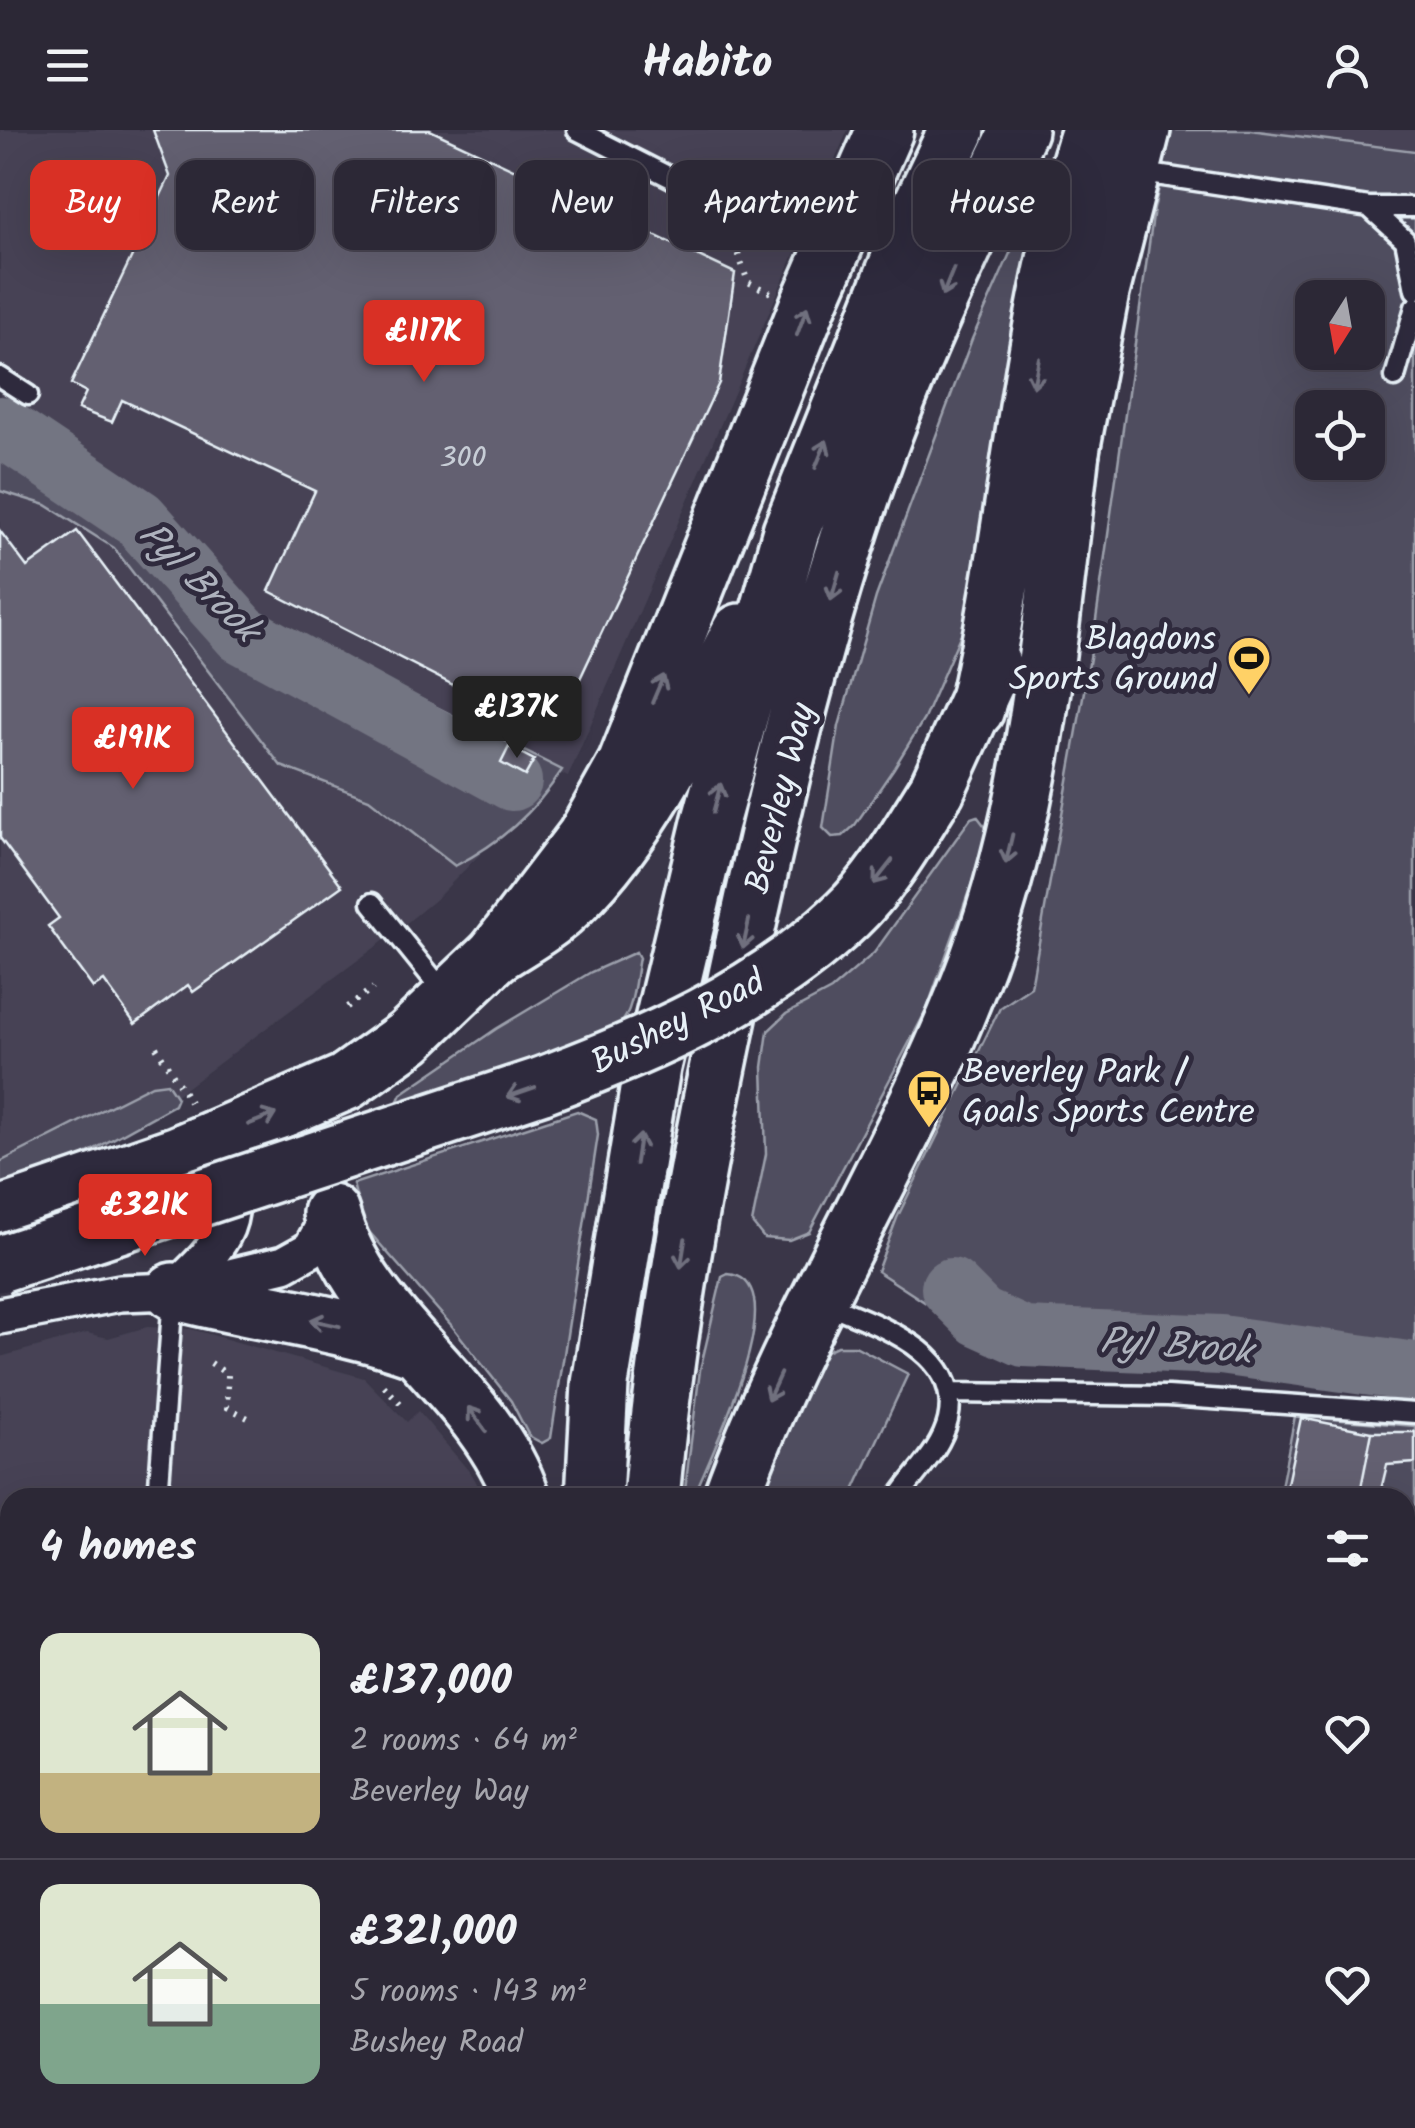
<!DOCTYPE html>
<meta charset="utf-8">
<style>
:root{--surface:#2c2836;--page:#34303e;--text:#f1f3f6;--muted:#a6a6ad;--line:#484451;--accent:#d93025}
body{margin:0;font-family:Kalam,sans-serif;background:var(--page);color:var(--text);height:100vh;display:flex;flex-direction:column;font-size:38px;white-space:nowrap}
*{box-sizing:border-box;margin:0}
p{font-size:32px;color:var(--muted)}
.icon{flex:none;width:55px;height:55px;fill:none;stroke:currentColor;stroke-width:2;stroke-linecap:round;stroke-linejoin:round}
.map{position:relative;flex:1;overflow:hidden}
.side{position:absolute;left:0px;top:1358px;width:1415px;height:642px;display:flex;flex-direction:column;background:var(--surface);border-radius:30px 30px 0 0;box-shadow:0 10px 40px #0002,0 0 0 2px var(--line)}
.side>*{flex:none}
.top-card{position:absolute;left:30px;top:30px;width:1355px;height:90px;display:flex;gap:20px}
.needle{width:65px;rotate:191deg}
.fabs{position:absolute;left:1295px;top:150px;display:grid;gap:20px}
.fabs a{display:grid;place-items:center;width:90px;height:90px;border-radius:20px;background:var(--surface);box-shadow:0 10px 40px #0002,0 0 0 2px var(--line);font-size:50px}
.price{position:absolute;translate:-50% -85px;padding:0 22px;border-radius:10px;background:var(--accent);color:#fff;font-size:32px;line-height:65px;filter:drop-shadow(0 2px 5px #0008)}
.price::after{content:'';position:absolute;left:50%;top:60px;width:30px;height:22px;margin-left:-15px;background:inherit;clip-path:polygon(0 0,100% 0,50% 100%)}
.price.current{background:#222;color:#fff}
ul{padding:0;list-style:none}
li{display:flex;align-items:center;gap:30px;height:250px;padding:0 40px}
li+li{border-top:2px solid var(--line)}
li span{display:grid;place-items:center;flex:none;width:280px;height:200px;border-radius:20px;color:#555}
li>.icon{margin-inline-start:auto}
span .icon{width:120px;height:120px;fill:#fffc;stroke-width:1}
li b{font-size:42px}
h2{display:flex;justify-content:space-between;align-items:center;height:120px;padding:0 40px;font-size:42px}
.chip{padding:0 35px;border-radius:20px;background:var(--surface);box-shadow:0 10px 40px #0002,0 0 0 2px var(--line);font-size:35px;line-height:90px}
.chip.current{background:var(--accent);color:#fff}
header{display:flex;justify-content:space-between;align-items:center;height:130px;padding:0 40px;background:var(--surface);font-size:45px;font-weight:800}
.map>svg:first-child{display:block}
.built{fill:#464354}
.green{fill:#504e5f;stroke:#9ca0ac;stroke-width:2.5;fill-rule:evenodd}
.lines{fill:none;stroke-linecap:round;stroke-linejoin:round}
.river{stroke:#737482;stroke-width:60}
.building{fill:#636171;stroke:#e8f1f8;stroke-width:2.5}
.service-casing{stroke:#e8f1f8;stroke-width:25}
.minor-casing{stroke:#e8f1f8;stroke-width:42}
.primary-casing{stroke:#e8f1f8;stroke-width:62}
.trunk-casing{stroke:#e8f1f8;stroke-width:62}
.path{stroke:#e8f1f8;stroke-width:6;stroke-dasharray:2.5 8;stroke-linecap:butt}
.service{stroke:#2f2a3d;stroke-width:18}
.minor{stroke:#2f2a3d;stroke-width:35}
.primary{stroke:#2f2a3d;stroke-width:55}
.trunk{stroke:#2f2a3d;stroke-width:55}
.primary-bridge-casing{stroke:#e8f1f8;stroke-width:62;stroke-linecap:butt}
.primary-bridge{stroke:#2f2a3d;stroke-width:55}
.oneway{stroke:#70707e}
.labels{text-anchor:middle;stroke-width:10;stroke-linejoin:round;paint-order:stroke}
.number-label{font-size:30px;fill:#c7cdd6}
.poi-label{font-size:35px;fill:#e8f1f8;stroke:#2f2a3d;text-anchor:end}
.street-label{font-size:35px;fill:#e8f1f8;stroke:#2f2a3d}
.water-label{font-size:38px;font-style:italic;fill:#aeb2bd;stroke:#2f2a3d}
</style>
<header><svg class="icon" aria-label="menu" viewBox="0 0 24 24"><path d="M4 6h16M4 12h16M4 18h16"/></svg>Habito<svg class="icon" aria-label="person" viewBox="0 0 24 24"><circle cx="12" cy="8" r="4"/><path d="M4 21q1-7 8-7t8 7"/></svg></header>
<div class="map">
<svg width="1415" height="1998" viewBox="0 0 1415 1998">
<rect width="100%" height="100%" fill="#3a3648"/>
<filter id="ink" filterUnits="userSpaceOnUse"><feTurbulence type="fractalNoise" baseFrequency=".01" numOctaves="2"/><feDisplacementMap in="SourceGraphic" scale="20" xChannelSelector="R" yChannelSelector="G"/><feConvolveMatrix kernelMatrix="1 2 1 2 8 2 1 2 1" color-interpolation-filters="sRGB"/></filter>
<g filter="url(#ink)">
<path class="built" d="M0,0H848L568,647L249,487L0,286Z
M1250,0H1415V21Z
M0,331L121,414L483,721L437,768L393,804L151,984L0,1049Z
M147,1197L191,1199L364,1248L407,1292L418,1281L473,1346L484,1367L10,1368V1990H502L503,1998H0V1227L87,1203L108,1208Z"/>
<path class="green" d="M1172,0H1250L1415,21V1247L1371,1240L1001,1222L877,1141L897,1088L1000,878L1031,857L1093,511L1154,79ZM1312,168H1368V222H1312ZM1312,278H1368V332H1312Z
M1027,85L1034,100L1003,296L978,409L973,466L963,499L924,589L894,638L855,695L843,706L832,707L823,698L839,596L876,467L972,209Z
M0,280L109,339L251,484L562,640C534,683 500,713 455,736L369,669L281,636L114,418L46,375L0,361Z
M977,686L987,699L985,716L927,879L809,1102L789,1110L764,1108L752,1093L766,1024L763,937L768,901L786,884L831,860L874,823L971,688Z
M636,822L639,828C635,846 634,881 620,894C589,921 443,960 396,975L401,964L496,899L591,842Z
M167,953L177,968L174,975L37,1051L0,1063V1032L152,955Z
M577,981L596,989L598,1005L551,1308L542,1313L529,1306L511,1271L452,1196L364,1096L353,1054Z
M728,1144C799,1149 709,1328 696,1361L692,1367H684L700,1240L722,1147Z
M837,1216H855L908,1244L851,1367L758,1368L819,1224Z
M1295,1286L1415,1296V1998H796V1990H1405V1368L1279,1367Z"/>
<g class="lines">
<path class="river" d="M0,296L139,389L242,504L512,651
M951,1158L980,1187L1024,1207L1221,1215L1415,1242"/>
</g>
<path class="building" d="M153,0H430L735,143L719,253L553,606L269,461L315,361L122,270L112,292L78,279L86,262L71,254L170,46Z
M0,401L27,437L77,401L342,756L193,862L188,855L135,894L104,851L93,858L48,796L59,788L0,708Z
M509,617L534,630L525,646L501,633Z
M1301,1288L1372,1302L1359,1368H1284Z
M1372,1302H1415V1333L1387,1335L1379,1368H1359Z
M171,1990H331L328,1998H171Z
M334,1990H390L389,1998H333Z"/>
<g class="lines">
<defs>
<path id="service" d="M577,0L711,68
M1136,42L1369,77H1415
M1369,77L1405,110L1415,160
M0,247L28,265
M1395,247L1415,177
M372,773L446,865
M825,1173C873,1194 964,1220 948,1290C941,1320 915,1343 898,1368
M949,1263L1168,1266L1415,1283
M158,1368L173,1166
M0,1921L10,1922
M763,1998V1990"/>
<path id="minor" d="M174,1160C209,1126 246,1096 224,1045
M0,1186L120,1163L173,1161L284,1134L311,1119L331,1083"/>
<path id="primary" d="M1056,366L1071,321L1101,162L1142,0
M936,661L993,536
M0,1085L178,1024L346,952L409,907L495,825L585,707L626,634L809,173L885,0"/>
<path id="trunk" d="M976,579C1020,388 1028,187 1090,0
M495,825C516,811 541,798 560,781C641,709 690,597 740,502
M331,1083C359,1193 485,1258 522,1368
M173,1161C255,1183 339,1191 419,1220
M594,1368L600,1254L652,937L710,693L791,401L920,78L957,0
M651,1368C667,1191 700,1018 737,845C771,685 808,524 861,368C903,242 962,119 1019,0
M731,1368C798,1182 909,1017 977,833C1037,670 1051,491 1071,321
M561,1990L562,1998
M650,1998V1990"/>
</defs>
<use href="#service" class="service-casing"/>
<use href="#minor" class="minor-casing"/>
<use href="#primary" class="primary-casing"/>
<use href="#trunk" class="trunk-casing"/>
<path class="path" d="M724,84L748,152L771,163
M347,877L373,858
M156,917L190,972
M211,1233L228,1245L227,1277L248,1288
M384,1256L402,1275"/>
<use href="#service" class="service"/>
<use href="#minor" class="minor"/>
<use href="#primary" class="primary"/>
<use href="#trunk" class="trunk"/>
<defs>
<path id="primary-bridge" d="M0,1134L540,956C650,915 760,868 847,785C884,750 909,703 936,661"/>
</defs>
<use href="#primary-bridge" class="primary-bridge-casing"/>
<use href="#primary-bridge" class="primary-bridge"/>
</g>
<defs><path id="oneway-shaft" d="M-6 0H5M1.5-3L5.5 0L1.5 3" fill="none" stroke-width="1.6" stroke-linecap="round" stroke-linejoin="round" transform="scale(2.5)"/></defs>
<g class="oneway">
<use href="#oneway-shaft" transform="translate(948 152) rotate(112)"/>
<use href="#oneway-shaft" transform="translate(802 191) rotate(-70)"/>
<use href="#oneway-shaft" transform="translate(1036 243) rotate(101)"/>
<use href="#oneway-shaft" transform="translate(821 324) rotate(-68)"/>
<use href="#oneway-shaft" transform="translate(835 456) rotate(106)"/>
<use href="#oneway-shaft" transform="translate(658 559) rotate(-67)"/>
<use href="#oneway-shaft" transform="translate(717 668) rotate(-75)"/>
<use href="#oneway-shaft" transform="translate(1009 719) rotate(103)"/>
<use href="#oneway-shaft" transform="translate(883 742) rotate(128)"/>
<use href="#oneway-shaft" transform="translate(746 804) rotate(102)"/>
<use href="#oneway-shaft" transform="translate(521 962) rotate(161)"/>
<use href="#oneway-shaft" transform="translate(262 989) rotate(-22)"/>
<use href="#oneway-shaft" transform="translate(638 1019) rotate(-81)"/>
<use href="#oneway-shaft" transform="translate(683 1123) rotate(99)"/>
<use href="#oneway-shaft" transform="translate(325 1193) rotate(-168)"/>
<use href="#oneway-shaft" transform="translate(774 1257) rotate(115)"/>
<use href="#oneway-shaft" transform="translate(477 1289) rotate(-126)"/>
</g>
</g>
<defs>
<symbol id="stadium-pin" viewBox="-11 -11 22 30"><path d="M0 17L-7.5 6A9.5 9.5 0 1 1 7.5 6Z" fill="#ffd166" stroke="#2f2a3d"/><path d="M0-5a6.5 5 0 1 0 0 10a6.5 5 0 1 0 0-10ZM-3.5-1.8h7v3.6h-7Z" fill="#111"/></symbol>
<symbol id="bus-pin" viewBox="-11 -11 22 30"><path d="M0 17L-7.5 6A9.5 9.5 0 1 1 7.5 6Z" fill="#ffd166" stroke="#2f2a3d"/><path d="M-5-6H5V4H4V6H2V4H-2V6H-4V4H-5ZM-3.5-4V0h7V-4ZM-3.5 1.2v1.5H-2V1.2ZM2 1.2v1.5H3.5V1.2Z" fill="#111"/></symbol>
</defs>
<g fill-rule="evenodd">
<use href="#stadium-pin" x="1224" y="503" width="50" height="68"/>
<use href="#bus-pin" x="904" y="936" width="50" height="68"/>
</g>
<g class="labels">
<g class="number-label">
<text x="463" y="337">300</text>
</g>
<g class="poi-label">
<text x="1216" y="520">Blagdons<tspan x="1216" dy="40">Sports Ground</tspan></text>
<text x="962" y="953" text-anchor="start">Beverley Park /<tspan x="962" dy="40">Goals Sports Centre</tspan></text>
</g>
<g class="street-label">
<text transform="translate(779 668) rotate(-76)" y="12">Beverley Way</text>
<text transform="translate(677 891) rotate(-27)" y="12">Bushey Road</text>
</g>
<g class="water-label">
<text transform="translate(200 451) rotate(45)" y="13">Pyl Brook</text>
<text transform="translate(1176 1215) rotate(4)" y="13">Pyl Brook</text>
</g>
</g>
</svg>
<div class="fabs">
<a><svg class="needle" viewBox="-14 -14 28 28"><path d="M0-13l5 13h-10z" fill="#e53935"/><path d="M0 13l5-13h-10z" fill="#a6a6ad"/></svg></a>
<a><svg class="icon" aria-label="locate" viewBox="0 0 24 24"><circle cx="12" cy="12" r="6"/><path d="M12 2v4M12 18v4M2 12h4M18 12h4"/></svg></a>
</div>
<b class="price" style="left:424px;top:255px">£117K</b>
<b class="price current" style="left:517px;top:631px">£137K</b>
<b class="price" style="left:133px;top:662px">£191K</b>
<b class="price" style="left:145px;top:1129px">£321K</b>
<div class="top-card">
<a class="chip current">Buy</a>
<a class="chip">Rent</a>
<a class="chip">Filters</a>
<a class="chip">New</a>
<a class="chip">Apartment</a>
<a class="chip">House</a>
</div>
<section class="side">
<h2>4 homes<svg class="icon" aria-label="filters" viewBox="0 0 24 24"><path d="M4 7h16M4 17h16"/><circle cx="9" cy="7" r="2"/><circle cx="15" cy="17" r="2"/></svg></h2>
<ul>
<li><span style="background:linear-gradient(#dfe7d0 70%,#c2b280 0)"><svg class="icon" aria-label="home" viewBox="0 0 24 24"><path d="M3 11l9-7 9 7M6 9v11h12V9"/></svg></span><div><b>£137,000</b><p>2 rooms · 64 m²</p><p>Beverley Way</p></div><svg class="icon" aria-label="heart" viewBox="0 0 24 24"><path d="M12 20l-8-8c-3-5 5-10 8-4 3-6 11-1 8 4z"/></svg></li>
<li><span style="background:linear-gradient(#dfe7d0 60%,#7fa58c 0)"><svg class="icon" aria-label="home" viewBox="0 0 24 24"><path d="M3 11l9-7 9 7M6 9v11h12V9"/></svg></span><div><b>£321,000</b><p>5 rooms · 143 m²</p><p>Bushey Road</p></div><svg class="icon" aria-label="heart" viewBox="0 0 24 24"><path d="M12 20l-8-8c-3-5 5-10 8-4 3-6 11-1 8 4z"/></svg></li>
</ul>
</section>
</div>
